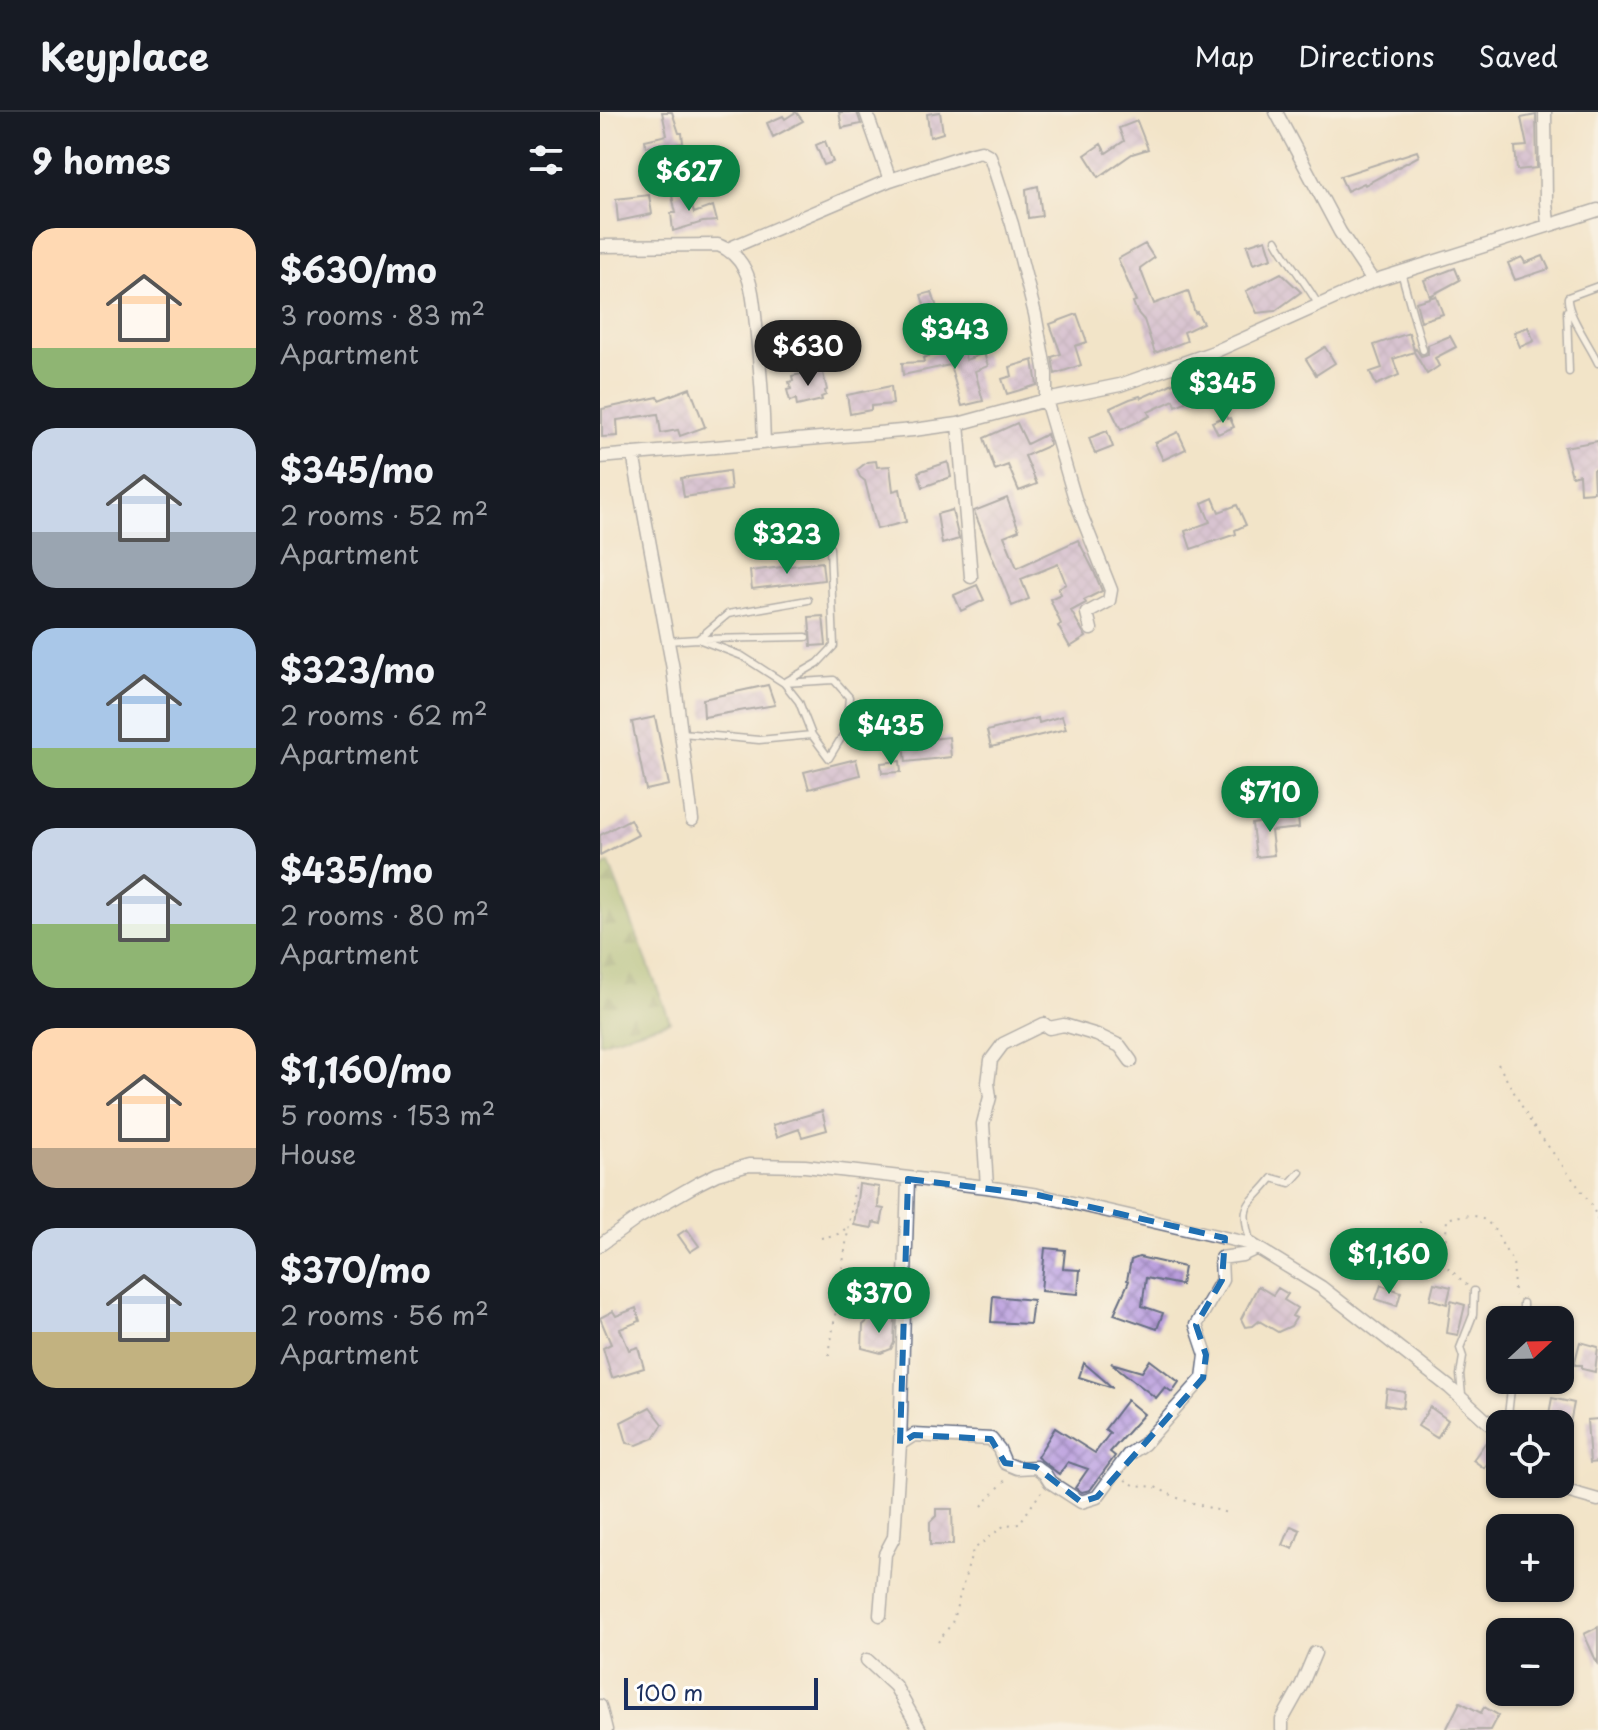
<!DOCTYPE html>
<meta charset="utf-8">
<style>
:root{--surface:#171b24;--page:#242831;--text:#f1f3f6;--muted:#9ea1a6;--line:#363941;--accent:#0b8043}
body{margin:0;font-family:"Playpen Sans",sans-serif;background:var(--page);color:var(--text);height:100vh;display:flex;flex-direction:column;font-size:30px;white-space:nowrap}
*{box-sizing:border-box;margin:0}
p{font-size:26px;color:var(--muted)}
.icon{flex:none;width:44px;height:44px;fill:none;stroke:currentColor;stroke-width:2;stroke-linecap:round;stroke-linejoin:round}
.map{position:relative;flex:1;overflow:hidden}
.side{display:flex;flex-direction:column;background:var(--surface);width:600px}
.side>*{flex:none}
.needle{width:52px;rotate:68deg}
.fabs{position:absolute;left:886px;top:1194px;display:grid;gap:16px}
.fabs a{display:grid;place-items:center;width:88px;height:88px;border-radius:16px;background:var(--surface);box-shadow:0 2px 6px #0004;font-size:40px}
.scale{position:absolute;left:24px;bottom:20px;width:194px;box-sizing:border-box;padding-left:8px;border:4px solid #1b2f5e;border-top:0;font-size:22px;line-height:28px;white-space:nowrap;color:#1b2f5e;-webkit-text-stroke:6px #fff;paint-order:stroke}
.price{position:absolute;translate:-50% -68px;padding:0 18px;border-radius:28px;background:var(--accent);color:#fff;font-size:26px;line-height:52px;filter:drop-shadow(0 2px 4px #0008)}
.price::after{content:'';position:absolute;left:50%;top:48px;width:24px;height:18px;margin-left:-12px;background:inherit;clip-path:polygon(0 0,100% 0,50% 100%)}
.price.current{background:#222;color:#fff}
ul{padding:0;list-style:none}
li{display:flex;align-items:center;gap:24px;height:200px;padding:0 32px}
li span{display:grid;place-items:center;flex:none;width:224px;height:160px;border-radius:24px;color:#555}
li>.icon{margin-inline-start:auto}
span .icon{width:96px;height:96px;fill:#fffc;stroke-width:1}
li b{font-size:34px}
h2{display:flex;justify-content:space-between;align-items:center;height:96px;padding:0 32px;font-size:34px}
header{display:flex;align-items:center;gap:48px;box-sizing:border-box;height:112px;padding:0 40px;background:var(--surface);border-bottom:2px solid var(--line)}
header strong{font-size:38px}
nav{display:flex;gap:44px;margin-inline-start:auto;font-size:28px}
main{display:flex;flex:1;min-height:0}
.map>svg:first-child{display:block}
.forest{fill:url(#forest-firs);stroke:#587264;stroke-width:2}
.building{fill:url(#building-cross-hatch)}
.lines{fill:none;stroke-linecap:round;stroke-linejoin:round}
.lane-casing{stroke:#666e83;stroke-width:9}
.street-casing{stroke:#666e83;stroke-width:15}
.path{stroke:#666e83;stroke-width:2;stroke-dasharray:2 6;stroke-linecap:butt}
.lane{stroke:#fff;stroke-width:6}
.street{stroke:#fff;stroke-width:12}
.marked{fill:none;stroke:#1f6fb2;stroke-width:6;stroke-dasharray:16 10;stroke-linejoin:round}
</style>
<header>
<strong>Keyplace</strong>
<nav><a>Map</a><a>Directions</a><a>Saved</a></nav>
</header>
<main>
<section class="side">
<h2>9 homes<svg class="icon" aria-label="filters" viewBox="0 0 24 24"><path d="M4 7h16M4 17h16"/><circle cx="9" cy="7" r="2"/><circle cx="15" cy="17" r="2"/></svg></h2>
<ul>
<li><span style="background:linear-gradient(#ffd9b3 75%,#8fb573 0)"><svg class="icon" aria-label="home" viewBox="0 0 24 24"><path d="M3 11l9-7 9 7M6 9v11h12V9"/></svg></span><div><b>$630/mo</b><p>3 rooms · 83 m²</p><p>Apartment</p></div></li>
<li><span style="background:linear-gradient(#c9d6e8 65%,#9aa5b1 0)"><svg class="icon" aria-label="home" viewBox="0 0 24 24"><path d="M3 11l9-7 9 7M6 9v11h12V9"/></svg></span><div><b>$345/mo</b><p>2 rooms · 52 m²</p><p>Apartment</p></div></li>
<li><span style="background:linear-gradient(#a9c7e8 75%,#8fb573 0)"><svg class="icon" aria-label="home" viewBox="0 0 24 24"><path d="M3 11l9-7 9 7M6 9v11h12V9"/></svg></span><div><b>$323/mo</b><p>2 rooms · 62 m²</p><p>Apartment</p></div></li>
<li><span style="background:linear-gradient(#c9d6e8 60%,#8fb573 0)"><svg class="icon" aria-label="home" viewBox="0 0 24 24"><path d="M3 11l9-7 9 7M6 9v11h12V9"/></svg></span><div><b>$435/mo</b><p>2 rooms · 80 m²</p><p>Apartment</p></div></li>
<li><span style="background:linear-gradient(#ffd9b3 75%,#b9a48a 0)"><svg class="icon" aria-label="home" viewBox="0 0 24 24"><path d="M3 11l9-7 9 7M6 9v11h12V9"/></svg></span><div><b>$1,160/mo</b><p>5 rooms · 153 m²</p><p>House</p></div></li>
<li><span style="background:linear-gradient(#c9d6e8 65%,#c2b280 0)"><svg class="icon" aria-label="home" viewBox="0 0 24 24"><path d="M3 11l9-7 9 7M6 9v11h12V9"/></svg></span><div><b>$370/mo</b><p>2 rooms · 56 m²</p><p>Apartment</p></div></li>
</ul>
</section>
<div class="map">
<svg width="998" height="1618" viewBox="0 0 998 1618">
<defs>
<pattern id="forest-firs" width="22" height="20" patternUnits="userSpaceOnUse" patternTransform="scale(2)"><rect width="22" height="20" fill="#96b66a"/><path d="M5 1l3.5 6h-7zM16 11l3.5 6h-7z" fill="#7a945a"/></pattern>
<pattern id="building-cross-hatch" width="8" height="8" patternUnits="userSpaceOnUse" patternTransform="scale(2)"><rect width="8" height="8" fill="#b99ddc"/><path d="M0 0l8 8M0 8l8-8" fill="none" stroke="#9680b6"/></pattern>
</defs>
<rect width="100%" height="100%" fill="#fff"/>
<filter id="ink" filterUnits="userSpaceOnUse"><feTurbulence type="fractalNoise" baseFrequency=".0125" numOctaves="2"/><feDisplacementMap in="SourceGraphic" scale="16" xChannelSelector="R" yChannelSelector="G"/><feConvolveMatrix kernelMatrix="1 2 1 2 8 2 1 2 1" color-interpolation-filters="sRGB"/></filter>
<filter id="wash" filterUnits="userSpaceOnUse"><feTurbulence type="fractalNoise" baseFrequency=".006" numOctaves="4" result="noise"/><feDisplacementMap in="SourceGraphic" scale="32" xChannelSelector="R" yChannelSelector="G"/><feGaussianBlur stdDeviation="1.8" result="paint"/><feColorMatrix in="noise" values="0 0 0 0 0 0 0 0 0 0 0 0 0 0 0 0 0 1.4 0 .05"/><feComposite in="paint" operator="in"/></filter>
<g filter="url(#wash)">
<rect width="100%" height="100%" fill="#f2e4c8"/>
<path class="forest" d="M9,751L70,909L0,931V758Z"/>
<g id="blocks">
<path class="building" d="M62,0H72L79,21H82L83,31L46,35L45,28L67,23Z
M196,0L203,9L173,25L167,11L183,4L185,7Z
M239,0H257L261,12L242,16Z
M340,0L343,21L330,25L327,2Z
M936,3L937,56L917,58L915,35L927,34L921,6Z
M537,9L548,37L532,42L499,65L485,43L501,32L506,41L524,29L519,16Z
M225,29L233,50L224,53L216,33Z
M817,39L819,44L765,73L764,71L747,79L740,64Z
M438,74L442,104L428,106L426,77Z
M87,77L94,101L113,94L117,109L103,110L73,119L71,101H76L72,84Z
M49,83L52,102L18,109L16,87Z
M666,127L672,146L653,152L647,133Z
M545,132L554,146L540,156L554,192L588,179L595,201L597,200L603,211L584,220L587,229L555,241L544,208L537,200L533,190L536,189L518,147Z
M943,144L949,157L915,168L908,151L922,145L925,151Z
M855,156L860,168L830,184L824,168Z
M681,161L701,180L675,199L657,201L646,179Z
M332,180L338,199L327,202L321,183Z
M836,184L843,202L821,209L816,190Z
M477,202L487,230L475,234L481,253L455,262L452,245L461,242L450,212Z
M928,215L934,229L920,235L914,220Z
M809,221L814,238L816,237L821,244L828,242V233L850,224L856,235L835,246L839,254L827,262L814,240L793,247L799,263L776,273L770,260L782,256L774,233Z
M362,232L366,248L384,241L388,254L375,259L383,289L362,294L350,253L303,263L302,251L324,250L323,246Z
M725,235L735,251L716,263L706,247Z
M433,248L437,273L407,282L402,267L412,264L410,255Z
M607,254L614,271L594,279L597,285L576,294L574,288L548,300L550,304L521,318L510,296L530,287L540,284L541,286L559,278Z
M222,257L227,278L225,279L226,283L221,285L222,288L197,294L196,287L190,289L187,278L191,277L189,270L193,269L192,264Z
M291,274L293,292L271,294V298L250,302L247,283Z
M90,276L105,315L80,324L78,318L61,321L58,302L17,308L18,324L2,325V297L58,285L59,288Z
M626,304L627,307L630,306L634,315L618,322L612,310Z
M417,311L427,332L447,322L450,333L425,344L437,372L419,379L408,353L395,358L384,326Z
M507,319L513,335L495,342L489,326Z
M578,320L586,337L563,348L555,331Z
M998,329V356L993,358L994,380L980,381L979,362L972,364L964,335Z
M276,349L277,355L290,354L293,379L300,377L306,410L277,417L265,369L260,365L257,358L267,350Z
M348,350L351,365L323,375L318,360Z
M129,359L131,378L84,385L81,366Z
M407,386L419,418L404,424L417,456L478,428L493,457L502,479L484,488L486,491L471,499L486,525L470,535L458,514L461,512L450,487L461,482L458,476L466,472L458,452L421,467L429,487L412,494L374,399Z
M613,386L619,400L637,393L646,413L635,418L636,422L591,437L585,419L610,410L602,391Z
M352,398L359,427L342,432L337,402Z
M222,450L224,468L152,477L150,459Z
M377,473L384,488L361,499L354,483Z
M223,504L226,533L211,534L209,505Z
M168,573L175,593L104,605L103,587Z
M462,604L466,617L391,635L387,619L438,606L439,611Z
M55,605L69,673L46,678L32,610Z
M312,611L314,629L349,625L351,645L306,650L302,612Z
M256,647L260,663L209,677L204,660Z
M300,649L301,660L282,661L281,651Z
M698,705L699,716L671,719L674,743L656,745L652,712Z
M30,707L38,723L0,743V723Z
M222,999L227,1018L202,1025L199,1017L177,1025L173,1013Z
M259,1072L279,1075L278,1096L284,1097L281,1112L273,1110L272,1116L254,1113Z
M87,1117L99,1134L90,1140L78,1123Z
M445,1136L465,1138L463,1157L480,1158L478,1182L441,1179Z
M539,1145L584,1155L581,1173L546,1166L542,1194L563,1201L557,1217L514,1202L529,1169L527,1168L531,1148Z
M834,1171L851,1175L847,1192L830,1187Z
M781,1173L801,1180L797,1194L776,1187Z
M658,1174L673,1183L678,1176L688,1182L684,1188L697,1196L692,1204L696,1206L691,1214L678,1220L659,1209L653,1214L645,1215L641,1207Z
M393,1184L433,1188L430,1212L391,1210Z
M851,1189L865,1193L858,1223L847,1221Z
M36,1196L40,1209L20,1217L29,1238L38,1235L44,1256L12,1266L3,1236L11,1232L0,1206L13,1199L16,1204Z
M933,1197H953L952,1208H931Z
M272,1205L295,1207L294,1231L291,1237L281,1241L262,1236L263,1213Z
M980,1230L998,1235L995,1260L982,1257V1253H974Z
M550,1248L579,1270L572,1280L565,1275L556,1286L511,1251L542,1260Z
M484,1251L513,1276L479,1265Z
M787,1277L805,1280L803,1296L785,1293Z
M952,1286L974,1291L965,1337H960V1312H947Z
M527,1288L544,1302L510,1340L515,1344L490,1378L482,1380L475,1376L488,1357L468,1350L459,1362L437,1345L455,1316L495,1341L510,1321L505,1317Z
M50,1295L63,1312L54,1326L37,1333L27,1331L21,1310Z
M830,1295L848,1308L837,1326L818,1314Z
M998,1307V1350L990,1351L987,1308Z
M886,1330L897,1339L884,1356L873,1348Z
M336,1397H352L353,1433H330V1410L336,1404Z
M691,1414L700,1418L693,1437L683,1433Z
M998,1515V1553L984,1522Z
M860,1590L881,1601L884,1595L898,1603L890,1618H846Z"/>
</g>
</g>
<g filter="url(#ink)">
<use href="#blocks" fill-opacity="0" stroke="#666e83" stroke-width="2"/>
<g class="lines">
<defs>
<path id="lane" d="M676,128C689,152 706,170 719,194
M801,160L823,238
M998,174L968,185C966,201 990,233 998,251
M967,199L969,260
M98,527L128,502L208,488
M102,527L206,525
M67,529L98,527L142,544L184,571L199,590L212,623L229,646L246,618L249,585L234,568L184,571
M187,569L218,551L234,534L230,436
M82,621L159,628L212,623
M651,1132C638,1088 649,1096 672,1066L690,1071L700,1060
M923,1208V1191
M960,1238L966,1240
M862,1283L860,1263L863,1245L860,1236L873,1203L874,1179
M907,1312L912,1268"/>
<path id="street" d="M266,0L290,68L373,41L381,39L390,44L412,112L435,202L446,261V288L475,387L511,478L509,489L487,501L491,517
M676,0L740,120L773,169
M945,0L946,90L948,112
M0,134L118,133C131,138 139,146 145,158C153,174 154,195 156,213C160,252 163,291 164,331
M128,137L290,68
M358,312L371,465
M33,342L73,557L92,708
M0,345L313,318L358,312L446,288L520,273L614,240L773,169L998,98
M387,1075L383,1012L390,985L388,971L391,948L403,932L444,912L449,916L464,913L497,923L520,934L531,949
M0,1133L38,1106L99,1071L117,1062L149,1053L205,1054L387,1075L438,1083L651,1132L721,1175L849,1275L900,1321
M300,1332L314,1323L391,1327L399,1337L405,1351L417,1356L436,1355L445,1362L450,1370L481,1390L497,1385L528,1343L544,1332L603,1266L606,1243L596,1213L622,1168L621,1146L642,1143L657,1136
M957,1372L970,1380L998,1388
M280,1503L285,1442L294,1425L300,1332L308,1067
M267,1548L295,1574L320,1618
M0,1594L6,1618
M682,1618V1608L701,1574L715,1541"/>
</defs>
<use href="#lane" class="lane-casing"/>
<use href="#street" class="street-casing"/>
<path class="path" d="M898,952L933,1014L992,1093L998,1109
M820,1109L823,1132L843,1151
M221,1126L238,1122L248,1115
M867,1173L844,1152L847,1107C878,1098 891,1106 903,1134C906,1140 911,1145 913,1151C915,1162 912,1174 915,1184
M229,1243L255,1073
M525,1368L534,1373L555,1375L580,1387L627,1401
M382,1394L408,1365
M338,1530L352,1511L373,1438L405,1413L419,1412L441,1380"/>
<use href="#lane" class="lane"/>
<use href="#street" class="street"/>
</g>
</g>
<path d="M0 0H998V1618H0ZM308,1067L438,1083L625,1126L622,1168L596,1213L606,1243L603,1266L497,1385L481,1390L436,1355L405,1351L391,1327L314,1323L300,1332Z" fill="#f2e4c8" fill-opacity=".55" fill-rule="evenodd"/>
<path class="marked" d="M308,1067L438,1083L625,1126L622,1168L596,1213L606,1243L603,1266L497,1385L481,1390L436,1355L405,1351L391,1327L314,1323L300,1332Z"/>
</svg>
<div class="fabs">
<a><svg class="needle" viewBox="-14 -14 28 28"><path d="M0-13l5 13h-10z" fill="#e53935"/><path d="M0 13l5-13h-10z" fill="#9ea1a6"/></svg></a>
<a><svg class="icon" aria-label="locate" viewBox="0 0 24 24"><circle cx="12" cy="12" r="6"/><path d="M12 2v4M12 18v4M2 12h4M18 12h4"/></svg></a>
<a>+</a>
<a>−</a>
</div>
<div class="scale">100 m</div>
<b class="price" style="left:89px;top:101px">$627</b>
<b class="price" style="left:355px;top:259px">$343</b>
<b class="price current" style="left:208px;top:276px">$630</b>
<b class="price" style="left:623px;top:313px">$345</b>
<b class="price" style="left:187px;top:464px">$323</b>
<b class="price" style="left:291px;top:655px">$435</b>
<b class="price" style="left:670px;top:722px">$710</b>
<b class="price" style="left:789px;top:1184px">$1,160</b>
<b class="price" style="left:279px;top:1223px">$370</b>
</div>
</main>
